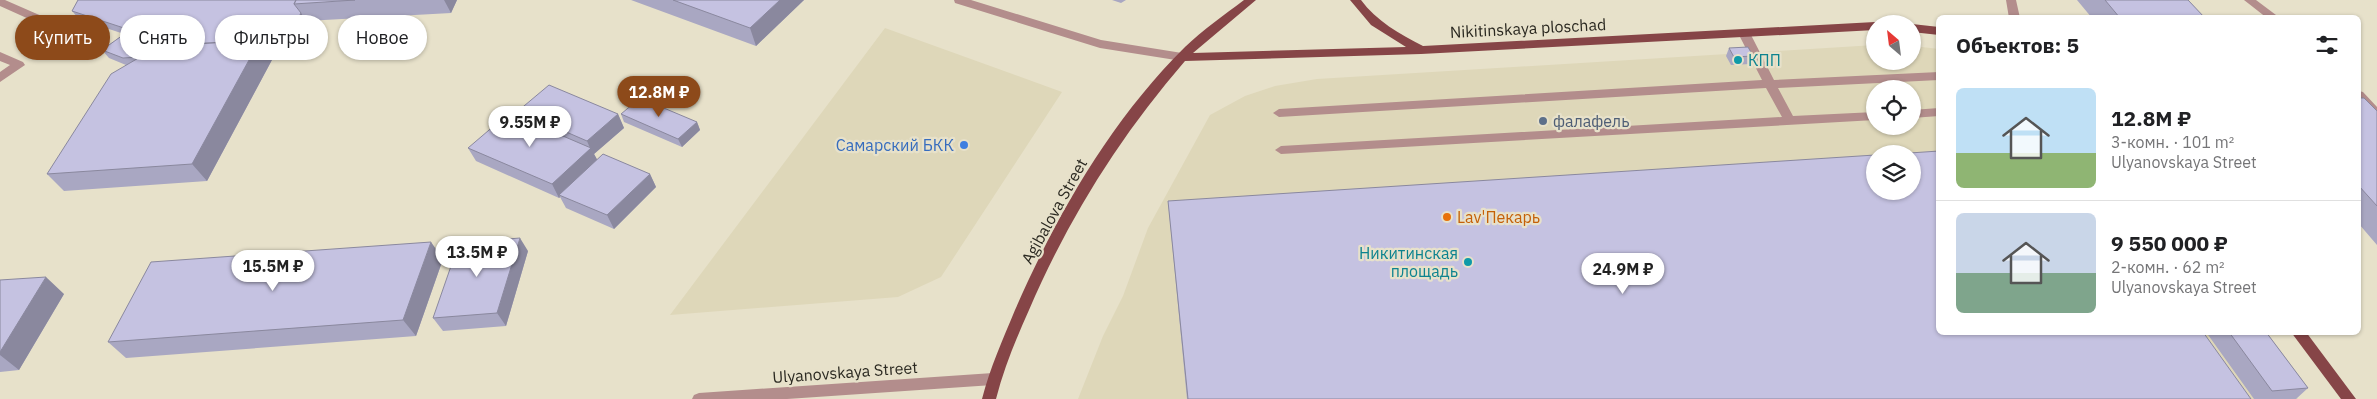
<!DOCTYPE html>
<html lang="ru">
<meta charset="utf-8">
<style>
:root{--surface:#fff;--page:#f6f6f6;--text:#202124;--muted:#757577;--line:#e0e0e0;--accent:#8d4a1a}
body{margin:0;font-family:"IBM Plex Sans",sans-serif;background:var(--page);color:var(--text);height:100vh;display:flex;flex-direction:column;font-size:19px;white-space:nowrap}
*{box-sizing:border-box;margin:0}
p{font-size:16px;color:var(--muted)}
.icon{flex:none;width:28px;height:28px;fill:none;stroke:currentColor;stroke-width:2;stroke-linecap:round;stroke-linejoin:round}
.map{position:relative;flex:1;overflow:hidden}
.side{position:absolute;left:1936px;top:15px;width:425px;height:320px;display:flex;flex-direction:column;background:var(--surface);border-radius:8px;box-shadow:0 1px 4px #0004}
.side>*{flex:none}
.banner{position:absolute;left:15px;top:15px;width:475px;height:45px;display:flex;gap:10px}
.needle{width:32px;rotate:332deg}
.fabs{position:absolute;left:1866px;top:15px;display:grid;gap:10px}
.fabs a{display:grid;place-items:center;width:55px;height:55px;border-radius:50%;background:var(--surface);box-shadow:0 1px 4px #0004;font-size:25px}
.price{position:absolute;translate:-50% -42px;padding:0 11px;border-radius:18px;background:#fff;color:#222;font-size:16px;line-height:32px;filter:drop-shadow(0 1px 2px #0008)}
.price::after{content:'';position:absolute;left:50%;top:30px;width:15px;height:11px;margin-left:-8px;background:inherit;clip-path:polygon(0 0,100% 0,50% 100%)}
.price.current{background:var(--accent);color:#fff}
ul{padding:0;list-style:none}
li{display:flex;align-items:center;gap:15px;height:125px;padding:0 20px}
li+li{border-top:1px solid var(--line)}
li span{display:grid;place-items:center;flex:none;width:140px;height:100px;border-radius:8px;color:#555}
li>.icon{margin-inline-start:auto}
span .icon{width:60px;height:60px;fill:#fffc;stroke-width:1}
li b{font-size:21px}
h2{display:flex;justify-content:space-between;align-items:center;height:60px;padding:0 20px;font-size:21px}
.tag{padding:0 18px;border-radius:22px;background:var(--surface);box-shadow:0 1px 4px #0004;font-size:18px;line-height:45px}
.tag.current{background:var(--accent);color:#fff}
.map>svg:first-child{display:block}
.built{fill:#ded7b9;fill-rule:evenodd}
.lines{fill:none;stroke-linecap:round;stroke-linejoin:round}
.minor{fill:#b38d8c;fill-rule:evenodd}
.major{fill:#864547;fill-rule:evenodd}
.wall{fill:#a9a7c2}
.shaded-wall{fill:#8a889e}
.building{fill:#c5c2e1;stroke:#8a889e}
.culture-dot{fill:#0f9aa8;stroke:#e7e1ca;stroke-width:2}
.service-dot{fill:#5c6f8a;stroke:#e7e1ca;stroke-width:2}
.shop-dot{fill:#3f7fe0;stroke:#e7e1ca;stroke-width:2}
.food-dot{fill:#e8710a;stroke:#e7e1ca;stroke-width:2}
.labels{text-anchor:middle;stroke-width:4.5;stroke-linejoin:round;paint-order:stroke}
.street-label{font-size:16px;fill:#2b2921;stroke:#e7e1ca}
.culture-label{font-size:16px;fill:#0d838f;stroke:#e7e1ca;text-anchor:start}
.service-label{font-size:16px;fill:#4e5e75;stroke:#e7e1ca;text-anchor:start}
.shop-label{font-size:16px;fill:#366cbe;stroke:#e7e1ca;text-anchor:end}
.food-label{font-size:16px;fill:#c56008;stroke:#e7e1ca;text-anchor:start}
</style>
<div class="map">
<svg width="2377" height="399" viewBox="0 0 2377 399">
<rect width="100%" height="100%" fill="#e7e1ca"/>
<path class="built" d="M885,28L1062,92L941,277L898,297L670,315Z
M1875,45V61H1912L1913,46L1939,49V332L2249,333L2298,399H1078L1103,336L1123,296L1148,228L1210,115L1245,96L1275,86L1317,79ZM1875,89H1912V126H1875ZM1875,154H1912V191H1875Z"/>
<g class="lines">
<path class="minor" d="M0,0H5L108,45L110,48L108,51H100L0,6Z
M954,0H971L1101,40L1182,53L1188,57L1182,61L1100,48L955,3Z
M2006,0H2016L2020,18H2009Z
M2244,0H2256L2280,18H2267Z
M1744,29L1750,33L1774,80L1939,72V80L1778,88L1793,116L1875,112V120L1281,154L1275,150L1281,146L1782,117L1766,88L1279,117L1273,113L1279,109L1762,80L1738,33Z
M0,52L23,62L25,65L0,82V72L10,65L0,61Z
M2359,91L2363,92L2377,107V118L2373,117L2359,102Z
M1939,108V116L1912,118V110Z
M993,373L998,375L1000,379L998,383L993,385L787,399H692L694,395L699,393Z"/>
<path class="major" d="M1244,0H1256L1193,53L1406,47L1371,25L1350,0H1361C1376,21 1400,34 1423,46L1875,22L1879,24H1875V30L1421,54L1185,61C1120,136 1068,219 1029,310C1016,339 1004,368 996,399H982C990,368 1003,339 1015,310C1056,216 1111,120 1185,47C1203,30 1224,15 1244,0Z
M1912,24L1939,27V35L1912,32Z
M2291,332H2306L2356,399H2341Z"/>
</g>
<path class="wall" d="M78,0H457L451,13L306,21L287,58H273L207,181L64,191L47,174L126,65L109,58L102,50L124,34L79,19L72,11Z
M631,0H804L756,46Z
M1112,0H1126L1121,3Z
M2077,0H2188L2205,18H2092Z
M1729,48L1753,56L1750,64L1731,65L1726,56Z
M2359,98L2377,111V245L2359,224Z
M518,111L618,114L624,128L594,154L597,160L650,174L656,187L614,229L566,208L560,197L559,198L476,161L468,148L521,118Z
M621,114L697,122L700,130L682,147L624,122Z
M1168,201L2251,399H1187Z
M528,251L506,326L443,331L433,318Z
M443,259L416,336L126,358L108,342Z
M0,280L64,294L19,370L0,372Z
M2206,332H2266L2308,388L2296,399H2254Z"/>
<path class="shaded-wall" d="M444,0H457L451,13Z
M780,0H804L756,46L750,28Z
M301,13L306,21L287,58L281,49Z
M260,40L273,58L207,181L192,164Z
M618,114L624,128L594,154L598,161L559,195L560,197L559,198L552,184L590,148L587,141Z
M697,122L700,130L682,147L678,139Z
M650,174L656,187L614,229L607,215Z
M520,238L528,251L506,326L497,313Z
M431,242L443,259L416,336L403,320Z
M46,277L64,294L19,370L0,355V352Z"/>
<path class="building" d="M78,0H296L294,4L301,13L281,49L267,50L260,40L159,46L140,57L123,58L102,50L130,30L72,11Z
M296,0H355L294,4Z
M673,0H780L750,28Z
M2105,0H2188L2205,18H2120Z
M260,40L192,164L47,174L111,74L159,46Z
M1748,47L1753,56L1734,57L1729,48Z
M549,85L618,114L587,141L518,111Z
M640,98L697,122L678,139L621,114Z
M2359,98H2364L2377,111V206L2359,186Z
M509,113L591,148L552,184L468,148Z
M1939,151V332H2203L2251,399H1188L1168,201L1875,155V191H1912V154H1895Z
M603,154L650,174L607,215L559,195Z
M520,238L497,313L433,318L459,243Z
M431,242L403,320L108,342L151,262Z
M46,277L0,352V280Z
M2229,332H2266L2308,388L2272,391Z"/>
<g class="culture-dot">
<circle cx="1738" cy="60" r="5"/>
<circle cx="1468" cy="262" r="5"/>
</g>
<circle class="service-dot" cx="1543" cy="121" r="5"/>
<circle class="shop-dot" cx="964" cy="145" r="5"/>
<circle class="food-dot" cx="1447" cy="217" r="5"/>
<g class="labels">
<g class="street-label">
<text transform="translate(1528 28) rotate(-3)" y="6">Nikitinskaya ploschad</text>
<text transform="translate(1054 211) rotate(-61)" y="6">Agibalova Street</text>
<text transform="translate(845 372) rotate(-4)" y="6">Ulyanovskaya Street</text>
</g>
<g class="culture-label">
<text x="1748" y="66">КПП</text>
<text x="1458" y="259" text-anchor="end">Никитинская<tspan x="1458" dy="18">площадь</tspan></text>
</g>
<g class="service-label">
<text x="1553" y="127">фалафель</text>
</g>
<g class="shop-label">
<text x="954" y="151">Самарский БКК</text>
</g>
<g class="food-label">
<text x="1457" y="223">Lav'Пекарь</text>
</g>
</g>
</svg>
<div class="fabs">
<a><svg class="needle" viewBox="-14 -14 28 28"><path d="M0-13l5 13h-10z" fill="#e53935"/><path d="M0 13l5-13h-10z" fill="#757577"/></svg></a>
<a><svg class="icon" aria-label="locate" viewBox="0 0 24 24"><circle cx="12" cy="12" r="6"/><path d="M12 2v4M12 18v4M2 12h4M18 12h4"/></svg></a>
<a><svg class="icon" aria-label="layers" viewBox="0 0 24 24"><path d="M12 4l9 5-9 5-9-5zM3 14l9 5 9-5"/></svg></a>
</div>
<b class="price current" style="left:659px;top:118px">12.8M ₽</b>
<b class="price" style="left:530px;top:148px">9.55M ₽</b>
<b class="price" style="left:477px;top:278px">13.5M ₽</b>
<b class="price" style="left:273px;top:292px">15.5M ₽</b>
<b class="price" style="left:1623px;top:295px">24.9M ₽</b>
<div class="banner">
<a class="tag current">Купить</a>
<a class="tag">Снять</a>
<a class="tag">Фильтры</a>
<a class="tag">Новое</a>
</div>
<section class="side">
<h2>Объектов: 5<svg class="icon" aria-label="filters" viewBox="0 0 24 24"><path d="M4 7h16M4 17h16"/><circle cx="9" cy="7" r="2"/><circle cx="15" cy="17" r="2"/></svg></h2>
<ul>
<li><span style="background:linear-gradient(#bfe0f5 65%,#8fb573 0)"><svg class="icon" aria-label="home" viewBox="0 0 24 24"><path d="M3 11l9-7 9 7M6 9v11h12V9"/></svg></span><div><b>12.8M ₽</b><p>3-комн. · 101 m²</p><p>Ulyanovskaya Street</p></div></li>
<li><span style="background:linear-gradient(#c9d6e8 60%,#7fa58c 0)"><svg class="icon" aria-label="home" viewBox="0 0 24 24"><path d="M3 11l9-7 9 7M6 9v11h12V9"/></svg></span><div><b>9 550 000 ₽</b><p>2-комн. · 62 m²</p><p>Ulyanovskaya Street</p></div></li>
</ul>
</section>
</div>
